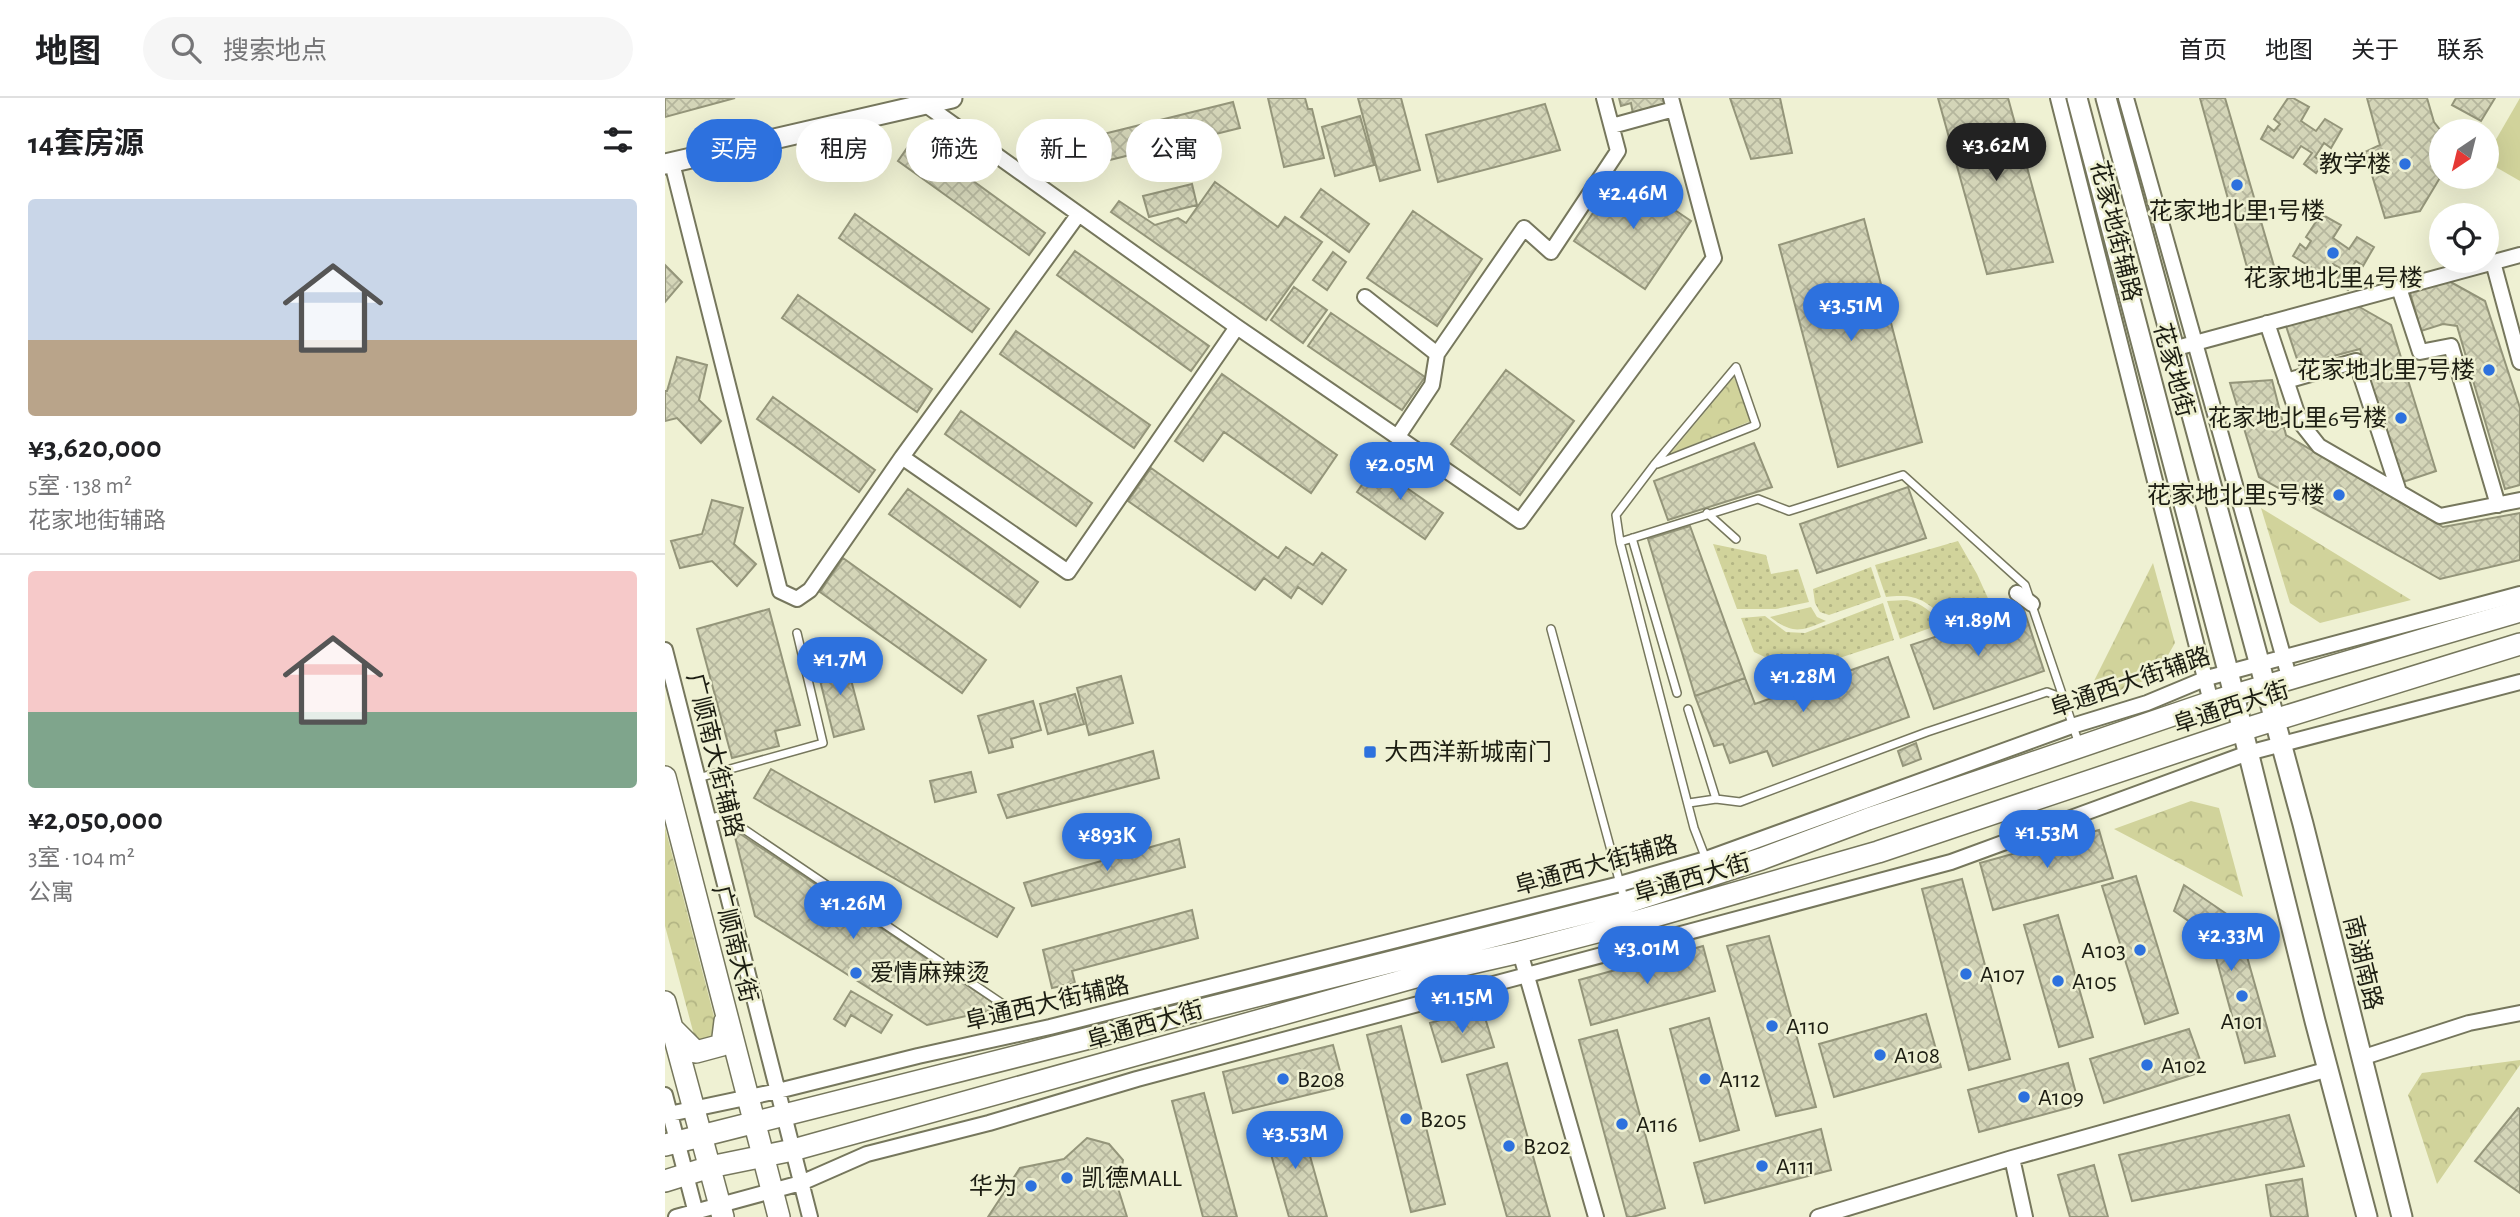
<!DOCTYPE html>
<html lang="zh">
<meta charset="utf-8">
<style>
:root{--surface:#fff;--page:#f6f6f6;--text:#202124;--muted:#757577;--line:#e0e0e0;--accent:#2d71de}
body{margin:0;font-family:"Alegreya Sans","Noto Sans SC",sans-serif;background:var(--page);color:var(--text);height:100vh;display:flex;flex-direction:column;font-size:26px;white-space:nowrap}
*{box-sizing:border-box;margin:0}
p{font-size:23px;color:var(--muted)}
.icon{flex:none;width:38px;height:38px;fill:none;stroke:currentColor;stroke-width:2;stroke-linecap:round;stroke-linejoin:round}
.map{position:relative;flex:1;overflow:hidden}
.drawer{display:flex;flex-direction:column;background:var(--surface);width:665px}
.drawer>*{flex:none}
.banner{position:absolute;left:21px;top:21px;width:665px;height:63px;display:flex;gap:14px}
.needle{width:46px;rotate:215deg}
.tools{position:absolute;left:1764px;top:21px;display:grid;gap:14px}
.tools a{display:grid;place-items:center;width:70px;height:70px;border-radius:50%;background:var(--surface);box-shadow:0 7px 28px #0002;font-size:35px}
.price{position:absolute;translate:-50% -60px;padding:0 16px;border-radius:24px;background:var(--accent);color:#fff;font-size:23px;line-height:46px;filter:drop-shadow(0 2px 4px #0008)}
.price::after{content:'';position:absolute;left:50%;top:42px;width:21px;height:16px;margin-left:-10px;background:inherit;clip-path:polygon(0 0,100% 0,50% 100%)}
.price.selected{background:#222;color:#fff}
ul{padding:0;list-style:none}
li{display:grid;align-content:center;gap:14px;height:371px;padding:0 28px}
li+li{border-top:2px solid var(--line)}
li span{display:grid;place-items:center;height:217px;border-radius:7px;color:#555}
li>.icon{margin-inline-start:auto}
span .icon{width:126px;height:126px;fill:#fffc;stroke-width:1}
li b{font-size:30px}
h2{display:flex;justify-content:space-between;align-items:center;height:84px;padding:0 28px;font-size:30px}
.pill{padding:0 24px;border-radius:32px;background:var(--surface);box-shadow:0 7px 28px #0002;font-size:24px;line-height:63px}
.pill.selected{background:var(--accent);color:#fff}
header{display:flex;align-items:center;gap:42px;box-sizing:border-box;height:98px;padding:0 35px;background:var(--surface);border-bottom:2px solid var(--line)}
header strong{font-size:33px}
nav{display:flex;gap:38px;margin-inline-start:auto;font-size:24px}
.search{width:490px;height:63px;background:var(--page);display:flex;align-items:center;gap:18px;box-sizing:border-box;padding:0 24px;border-radius:38px;color:var(--muted);font-size:26px}
main{display:flex;flex:1;min-height:0}
.map>svg:first-child{display:block}
.grass{fill:url(#grass-dots)}
.forest{fill:url(#forest-crowns)}
.garden{fill:#d1d39b}
.building{fill:url(#building-cross-hatch);stroke:#94957a;stroke-width:2}
.lines{fill:none;stroke-linecap:round;stroke-linejoin:round}
.lane-casing{stroke:#76775d;stroke-width:10}
.street-casing{stroke:#76775d;stroke-width:18}
.secondary-casing{stroke:#76775d;stroke-width:23}
.primary-casing{stroke:#76775d;stroke-width:24}
.lane{stroke:#fff;stroke-width:7}
.street{stroke:#fff;stroke-width:14}
.secondary{stroke:#fff;stroke-width:19}
.primary{stroke:#fff;stroke-width:21}
.poi-dot{fill:#2d71de;stroke:#eff1d3;stroke-width:2.5}
.labels{text-anchor:middle;stroke-width:5;stroke-linejoin:round;paint-order:stroke}
.poi-label{font-size:24px;fill:#1c1d12;stroke:#eff1d3;text-anchor:start}
.street-label{font-size:24px;fill:#1c1d12;stroke:#eff1d3}
</style>
<header>
<strong>地图</strong>
<div class="search"><svg class="icon" aria-label="search" viewBox="0 0 24 24"><circle cx="10" cy="10" r="6"/><path d="M15 15l6 6"/></svg>搜索地点</div>
<nav><a>首页</a><a>地图</a><a>关于</a><a>联系</a></nav>
</header>
<main>
<section class="drawer">
<h2>14套房源<svg class="icon" aria-label="filters" viewBox="0 0 24 24"><path d="M4 7h16M4 17h16"/><circle cx="9" cy="7" r="2"/><circle cx="15" cy="17" r="2"/></svg></h2>
<ul>
<li><span style="background:linear-gradient(#c9d6e8 65%,#b9a48a 0)"><svg class="icon" aria-label="home" viewBox="0 0 24 24"><path d="M3 11l9-7 9 7M6 9v11h12V9"/></svg></span><div><b>¥3,620,000</b><p>5室 · 138 m²</p><p>花家地街辅路</p></div></li>
<li><span style="background:linear-gradient(#f6c9c9 65%,#7fa58c 0)"><svg class="icon" aria-label="home" viewBox="0 0 24 24"><path d="M3 11l9-7 9 7M6 9v11h12V9"/></svg></span><div><b>¥2,050,000</b><p>3室 · 104 m²</p><p>公寓</p></div></li>
</ul>
</section>
<div class="map">
<svg width="1855" height="1119" viewBox="0 0 1855 1119">
<defs>
<pattern id="grass-dots" width="8" height="8" patternUnits="userSpaceOnUse" patternTransform="scale(1.75)"><rect width="8" height="8" fill="#d1d39b"/><path d="M2 2h.1M6 6h.1" fill="none" stroke="#b3b584" stroke-width="1.8" stroke-linecap="round"/></pattern>
<pattern id="forest-crowns" width="20" height="18" patternUnits="userSpaceOnUse" patternTransform="scale(1.75)"><rect width="20" height="18" fill="#d1d39b"/><path d="M2 6a3 3 0 1 1 6 0M12 15a3 3 0 1 1 6 0" fill="none" stroke="#b3b584"/></pattern>
<pattern id="building-cross-hatch" width="8" height="8" patternUnits="userSpaceOnUse" patternTransform="scale(1.75)"><rect width="8" height="8" fill="#d4d5b8"/><path d="M0 0l8 8M0 8l8-8" fill="none" stroke="#b5b69d"/></pattern>
</defs>
<rect width="100%" height="100%" fill="#eff1d3"/>
<path class="grass" d="M1293,443L1312,476L1326,507L1281,523C1262,502 1250,495 1221,499L1210,467Z
M1048,446L1101,457L1106,476L1133,471L1144,504L1111,511H1072Z
M1206,469L1216,499L1164,517L1155,514L1150,505L1148,491Z
M1242,502C1258,506 1266,513 1276,526L1235,541L1222,503Z
M1218,505L1229,542L1132,574L1089,554L1076,520L1100,518L1121,534L1140,535Z"/>
<path class="forest" d="M1069,279L1086,323L1005,356Z
M1596,410L1746,502L1655,525L1625,505Z
M1488,465L1510,545L1491,578L1417,607Z
M1146,509L1152,519L1161,523C1135,533 1129,537 1105,519Z
M1526,703L1554,710L1578,799L1449,731Z
M0,729L52,930L48,939L37,943L29,937L0,828Z
M1855,962V967L1772,1086L1743,997L1757,975Z"/>
<path class="garden" d="M1855,0V83L1822,64V57Z"/>
<path class="building" d="M0,0H70L0,19Z
M603,0H640L643,11H647L659,60L619,69Z
M693,0H736L755,72L715,83Z
M954,0H998L1000,8L968,16L966,5L956,8Z
M1065,0H1115L1127,55L1086,61Z
M1273,0H1343L1388,164L1322,176Z
M1535,0H1560L1611,175L1585,180Z
M1623,0H1628L1644,9L1636,23L1651,33L1660,21L1677,31L1666,50L1659,45L1650,59L1658,65L1651,75L1639,66L1647,55L1636,48L1628,60L1596,41L1603,28L1609,33L1615,26L1609,21Z
M1702,0H1762L1769,24L1776,33V78L1755,113L1720,120L1700,54L1715,47Z
M1791,0H1830L1816,23L1787,7Z
M568,4L575,30L400,73L394,47Z
M880,6L895,52L773,84L761,37Z
M695,18L709,67L670,78L657,29Z
M249,40L380,135L364,157L233,63Z
M955,75L1026,123L980,191L909,143Z
M550,84L613,129L620,119L657,144L601,222L446,114L454,103L490,127L513,120L521,125Z
M527,86L532,107L484,119L478,98Z
M656,91L704,126L684,154L636,119Z
M748,113L817,161L772,228L702,180Z
M190,116L324,211L307,234L174,140Z
M1656,116L1676,127L1668,140L1684,151L1692,139L1709,149L1698,168L1691,163L1682,177L1690,183L1683,192L1670,184L1679,172L1668,166L1660,178L1628,158L1635,146L1641,151L1646,143L1641,139Z
M1199,121L1257,344L1173,369L1114,147Z
M410,153L544,248L526,273L392,177Z
M668,154L681,164L662,192L648,182Z
M0,167L17,184L0,204Z
M1782,182L1820,203L1855,310V387L1840,391L1792,228L1778,226L1756,233L1744,191Z
M629,189L662,212L638,245L606,222Z
M133,197L267,291L252,314L117,220Z
M1691,207L1726,227L1771,373L1738,384L1695,251L1634,267L1620,225Z
M666,215L760,279L737,312L643,248Z
M351,233L485,327L469,350L335,256Z
M12,259L42,267L34,302L56,323L36,345L12,320L0,323V293H2Z
M841,272L909,323L855,397L786,346Z
M557,276L672,357L646,395L559,334L538,363L510,343Z
M1607,282L1621,337L1778,429L1855,415V462L1775,481L1594,379L1565,285Z
M108,299L210,372L194,394L92,321Z
M296,313L427,405L411,428L280,336Z
M1089,345L1107,389L1003,422L989,383Z
M710,368L778,415L760,441L692,394Z
M486,370L613,460L621,449L648,467L657,455L681,472L657,506L633,489L626,500L599,480L590,492L463,403Z
M1243,389L1261,440L1152,475L1135,426Z
M243,391L373,484L355,509L224,416Z
M47,402L78,410L69,446L91,466L72,488L47,463L15,470L6,443L37,436Z
M1025,428L1080,580L1030,598L983,441Z
M178,460L321,562L297,595L155,494Z
M1358,509L1379,573L1269,611L1246,547Z
M104,511L135,627L110,633L114,648L67,660L32,531Z
M180,559L199,631L169,639L151,566Z
M1223,559L1244,619L1108,668L1102,653L1065,665L1058,646L1049,648L1030,598L1080,580L1090,606Z
M456,578L468,625L424,637L412,590Z
M410,596L419,626L383,636L375,606Z
M368,603L376,632L346,641L348,649L324,655L313,618Z
M1251,645L1256,661L1238,668L1233,653Z
M488,653L494,680L342,720L333,697Z
M106,671L349,810L332,839L89,700Z
M306,674L311,694L270,704L265,683Z
M68,731L336,910L262,927L90,818Z
M1434,732L1448,780L1328,812L1315,765Z
M514,741L520,769L367,808L359,785Z
M1471,778L1513,915L1480,926L1437,788Z
M1297,781L1345,961L1304,972L1257,791Z
M1519,787L1572,823L1610,958L1580,965L1545,838L1509,813Z
M527,812L533,840L407,873L410,885L387,890L378,852Z
M1393,817L1428,939L1394,949L1359,827Z
M1104,838L1151,1009L1111,1018L1062,848Z
M1038,848L1050,893L926,927L914,882Z
M186,893L227,917L216,935L186,917L180,928L169,921Z
M817,910L829,949L777,964L765,925Z
M1261,916L1276,969L1169,999L1154,946Z
M1044,920L1074,1032L1035,1043L1005,931Z
M736,928L780,1106L746,1114L702,937Z
M1524,931L1539,973L1439,1005L1425,961Z
M952,932L1000,1110L967,1119H962L914,942Z
M668,947L679,988L568,1015L558,974Z
M842,965L885,1119H842L802,977Z
M1403,965L1414,1007L1314,1034L1303,992Z
M539,995L572,1119H538L507,1003Z
M1853,1010L1855,1011V1095L1810,1063Z
M1624,1017L1639,1068L1467,1103L1454,1057Z
M635,1022L662,1119H624L599,1032Z
M1156,1031L1166,1072L1040,1105L1029,1065Z
M422,1040L444,1046L458,1062L453,1090L462,1119H323L355,1070L399,1061Z
M1429,1067L1443,1119H1405L1393,1077Z
M1637,1081L1643,1119H1606L1601,1087Z"/>
<g class="lines">
<defs>
<path id="lane" d="M992,366L1091,327L1071,269
M1042,415L1071,441
M967,440L1012,595
M955,444L1093,401L1124,413L1238,377L1360,487L1414,646
M886,531L960,804
M1023,611L1051,701
M33,680L158,645L132,535
M1024,705L1051,701L1075,704L1262,634L1382,594L1398,600
M43,721L58,717L351,915
M1041,761L1029,730L955,444L951,417L989,367L1071,269"/>
<path id="street" d="M1393,0L1546,604
M1461,0L1625,582
M261,7L572,229L855,423L1049,160L1006,0
M947,28L1009,11
M7,65L115,493L132,501L145,492L237,359
M413,117L237,359L403,474L572,229
M1828,164L1855,264
M1734,190L1755,254L1786,248L1833,407
M700,199L772,256
M1602,225L1635,324L1654,348L1775,418L1855,402
M1519,248L1855,157
M1621,283L1691,263L1734,394
M733,338L767,287L772,256L859,130L886,154L953,53L939,0
M1352,495L1367,506
M0,552L145,1119
M855,854L931,1119
M1696,960L1804,925L1855,915
M0,997L32,1119
M0,1017L113,993L253,958L385,929L955,786L1041,761L1407,628L1482,605L1542,580L1855,496
M1347,1060L1360,1119
M11,1119L136,1085L202,1056L324,1025L472,981L1286,764L1583,655L1855,584
M1153,1119L1347,1060L1664,971"/>
<path id="secondary" d="M1412,0L1563,573L1650,923L1702,1119
M1441,0L1638,726L1737,1119
M0,66L287,0"/>
<path id="primary" d="M0,679L114,1119
M0,904L58,1119
M8,931L31,954L57,947L60,923
M0,1047L960,805L1096,761L1203,721L1546,604L1855,513
M0,1083L45,1069L128,1052L776,872L855,854L966,825L1213,754L1577,632L1855,546"/>
</defs>
<use href="#lane" class="lane-casing"/>
<use href="#street" class="street-casing"/>
<use href="#secondary" class="secondary-casing"/>
<use href="#primary" class="primary-casing"/>
<use href="#lane" class="lane"/>
<use href="#street" class="street"/>
<use href="#secondary" class="secondary"/>
<use href="#primary" class="primary"/>
</g>
<g class="poi-dot">
<circle cx="1740" cy="66" r="7"/>
<circle cx="1572" cy="87" r="7"/>
<circle cx="1668" cy="155" r="7"/>
<circle cx="1824" cy="272" r="7"/>
<circle cx="1736" cy="320" r="7"/>
<circle cx="1674" cy="397" r="7"/>
<rect x="698" y="647" width="14" height="14" rx="3.5"/>
<circle cx="1475" cy="852" r="7"/>
<circle cx="191" cy="875" r="7"/>
<circle cx="1301" cy="876" r="7"/>
<circle cx="1393" cy="883" r="7"/>
<circle cx="1577" cy="898" r="7"/>
<circle cx="1107" cy="928" r="7"/>
<circle cx="1215" cy="957" r="7"/>
<circle cx="1482" cy="967" r="7"/>
<circle cx="618" cy="981" r="7"/>
<circle cx="1040" cy="981" r="7"/>
<circle cx="1359" cy="999" r="7"/>
<circle cx="741" cy="1021" r="7"/>
<circle cx="957" cy="1026" r="7"/>
<circle cx="844" cy="1048" r="7"/>
<circle cx="1097" cy="1068" r="7"/>
<circle cx="402" cy="1080" r="7"/>
<circle cx="366" cy="1088" r="7"/>
</g>
<g class="labels">
<g class="poi-label">
<text x="1726" y="74" text-anchor="end">教学楼</text>
<text x="1572" y="121" text-anchor="middle">花家地北里1号楼</text>
<text x="1668" y="188" text-anchor="middle">花家地北里4号楼</text>
<text x="1810" y="280" text-anchor="end">花家地北里7号楼</text>
<text x="1722" y="328" text-anchor="end">花家地北里6号楼</text>
<text x="1660" y="405" text-anchor="end">花家地北里5号楼</text>
<text x="719" y="662">大西洋新城南门</text>
<text x="1461" y="860" text-anchor="end">A103</text>
<text x="205" y="883">爱情麻辣烫</text>
<text x="1315" y="884">A107</text>
<text x="1407" y="891">A105</text>
<text x="1577" y="931" text-anchor="middle">A101</text>
<text x="1121" y="936">A110</text>
<text x="1229" y="965">A108</text>
<text x="1496" y="975">A102</text>
<text x="632" y="989">B208</text>
<text x="1054" y="989">A112</text>
<text x="1373" y="1007">A109</text>
<text x="755" y="1029">B205</text>
<text x="971" y="1034">A116</text>
<text x="858" y="1056">B202</text>
<text x="1111" y="1076">A111</text>
<text x="416" y="1088">凯德MALL</text>
<text x="352" y="1096" text-anchor="end">华为</text>
</g>
<g class="street-label">
<text transform="translate(1451 133) rotate(76)" y="8">花家地街辅路</text>
<text transform="translate(1509 272) rotate(75)" y="8">花家地街</text>
<text transform="translate(1465 584) rotate(-19)" y="8">阜通西大街辅路</text>
<text transform="translate(1566 609) rotate(-18)" y="8">阜通西大街</text>
<text transform="translate(50 657) rotate(76)" y="8">广顺南大街辅路</text>
<text transform="translate(931 767) rotate(-15)" y="8">阜通西大街辅路</text>
<text transform="translate(1027 780) rotate(-16)" y="8">阜通西大街</text>
<text transform="translate(70 846) rotate(76)" y="8">广顺南大街</text>
<text transform="translate(1698 865) rotate(76)" y="8">南湖南路</text>
<text transform="translate(382 905) rotate(-13)" y="8">阜通西大街辅路</text>
<text transform="translate(480 927) rotate(-16)" y="8">阜通西大街</text>
</g>
</g>
</svg>
<div class="tools">
<a><svg class="needle" viewBox="-14 -14 28 28"><path d="M0-13l5 13h-10z" fill="#e53935"/><path d="M0 13l5-13h-10z" fill="#757577"/></svg></a>
<a><svg class="icon" aria-label="locate" viewBox="0 0 24 24"><circle cx="12" cy="12" r="6"/><path d="M12 2v4M12 18v4M2 12h4M18 12h4"/></svg></a>
</div>
<b class="price selected" style="left:1331px;top:85px">¥3.62M</b>
<b class="price" style="left:968px;top:133px">¥2.46M</b>
<b class="price" style="left:1186px;top:245px">¥3.51M</b>
<b class="price" style="left:735px;top:404px">¥2.05M</b>
<b class="price" style="left:1313px;top:560px">¥1.89M</b>
<b class="price" style="left:175px;top:599px">¥1.7M</b>
<b class="price" style="left:1138px;top:616px">¥1.28M</b>
<b class="price" style="left:1382px;top:772px">¥1.53M</b>
<b class="price" style="left:442px;top:775px">¥893K</b>
<b class="price" style="left:188px;top:843px">¥1.26M</b>
<b class="price" style="left:1566px;top:875px">¥2.33M</b>
<b class="price" style="left:982px;top:888px">¥3.01M</b>
<b class="price" style="left:797px;top:937px">¥1.15M</b>
<b class="price" style="left:630px;top:1073px">¥3.53M</b>
<div class="banner">
<a class="pill selected">买房</a>
<a class="pill">租房</a>
<a class="pill">筛选</a>
<a class="pill">新上</a>
<a class="pill">公寓</a>
</div>
</div>
</main>
